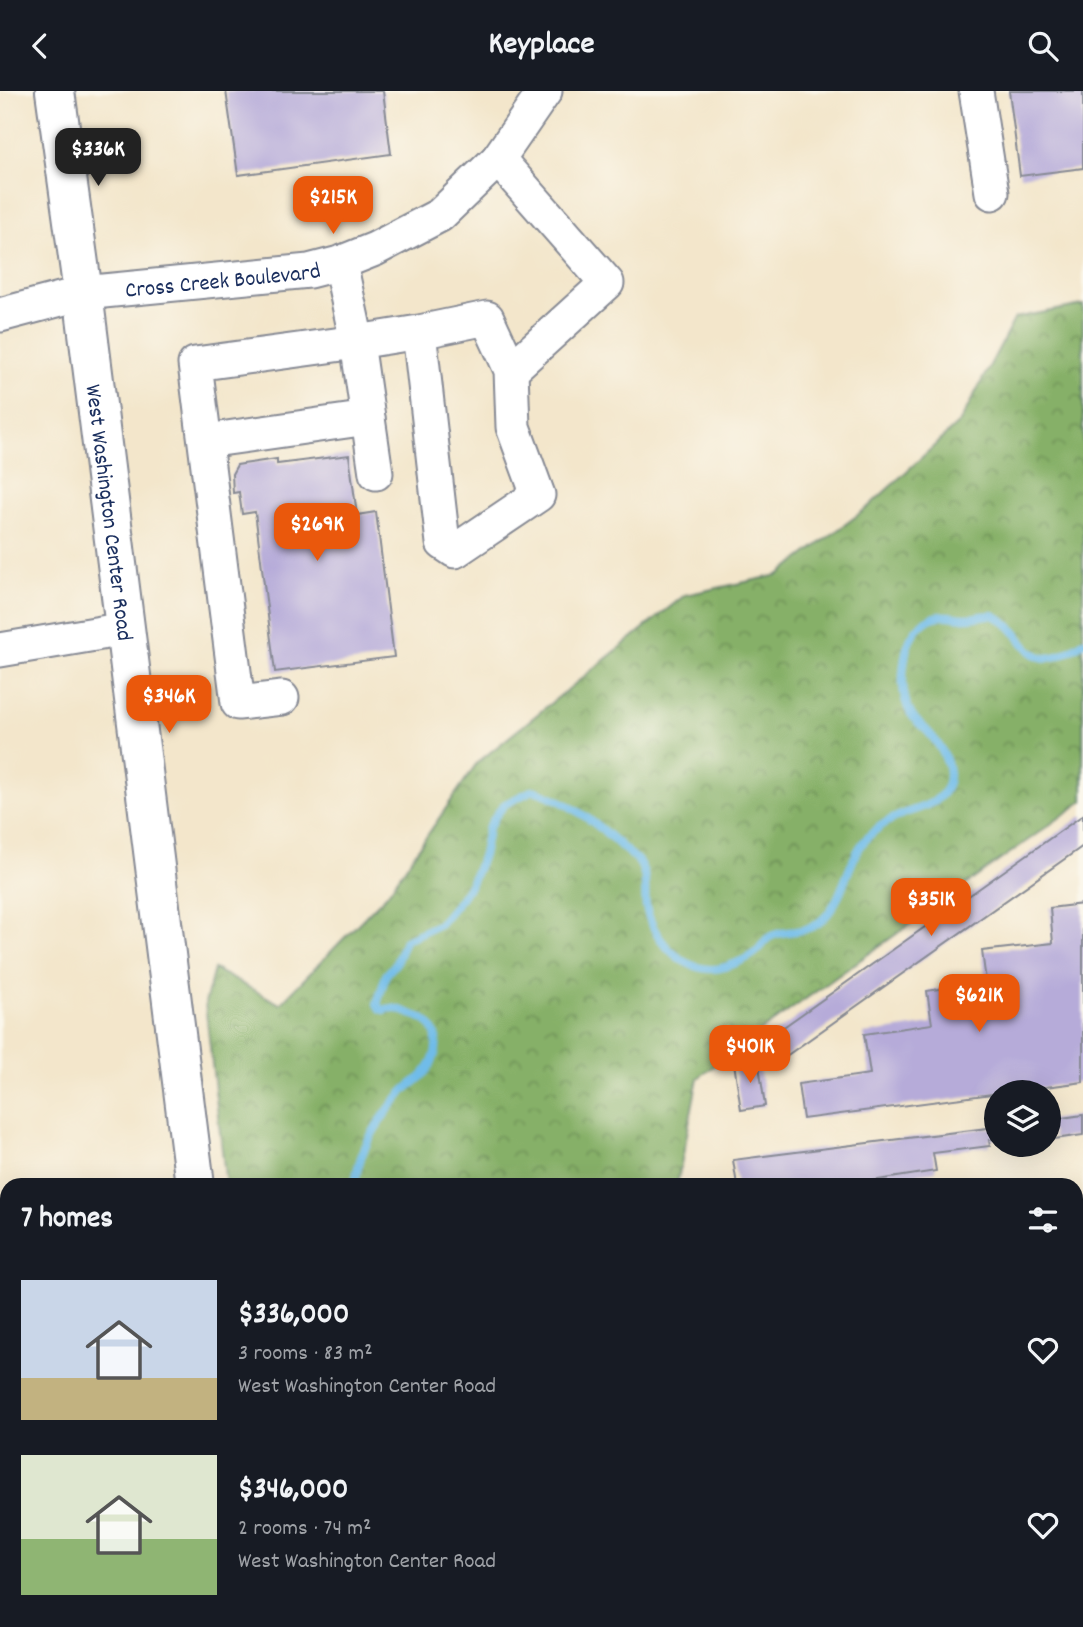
<!DOCTYPE html>
<meta charset="utf-8">
<style>
:root{--surface:#171b24;--page:#242831;--text:#f1f3f6;--muted:#9ea1a6;--accent:#ea580c}
body{margin:0;font-family:Dekko,sans-serif;background:var(--page);color:var(--text);height:100vh;display:flex;flex-direction:column;font-size:26px;white-space:nowrap}
*{box-sizing:border-box;margin:0}
p{font-size:23px;color:var(--muted)}
.icon{flex:none;width:38px;height:38px;fill:none;stroke:currentColor;stroke-width:2;stroke-linecap:round;stroke-linejoin:round}
.map{position:relative;flex:1;overflow:hidden}
.panel{position:absolute;left:0px;top:1087px;width:1083px;height:450px;display:flex;flex-direction:column;background:var(--surface);border-radius:21px 21px 0 0;box-shadow:0 7px 28px #0002}
.panel>*{flex:none}
.tools{position:absolute;left:984px;top:989px;display:grid;gap:14px}
.tools a{display:grid;place-items:center;width:77px;height:77px;border-radius:50%;background:var(--surface);box-shadow:0 7px 28px #0002;font-size:35px}
.price{position:absolute;translate:-50% -60px;padding:0 16px;border-radius:14px;background:var(--accent);color:#fff;font-size:23px;line-height:46px;filter:drop-shadow(0 2px 4px #0008)}
.price::after{content:'';position:absolute;left:50%;top:42px;width:21px;height:16px;margin-left:-10px;background:inherit;clip-path:polygon(0 0,100% 0,50% 100%)}
.price.selected{background:#222;color:#fff}
ul{padding:0;list-style:none}
li{display:flex;align-items:center;gap:21px;height:175px;padding:0 21px}
li span{display:grid;place-items:center;flex:none;width:196px;height:140px;border-radius:0px;color:#555}
li>.icon{margin-inline-start:auto}
span .icon{width:84px;height:84px;fill:#fffc;stroke-width:1}
li b{font-size:30px}
h2{display:flex;justify-content:space-between;align-items:center;height:84px;padding:0 21px;font-size:30px}
header{display:flex;justify-content:space-between;align-items:center;height:91px;padding:0 21px;background:var(--surface);font-size:32px;font-weight:700}
.map>svg:first-child{display:block}
.forest{fill:url(#forest-crowns);stroke:#507062;stroke-width:2}
.lines{fill:none;stroke-linecap:round;stroke-linejoin:round}
.stream{stroke:#70bce9;stroke-width:8}
.building{fill:#b6abd9}
.minor-casing{stroke:#878a94;stroke-width:37}
.major-casing{stroke:#878a94;stroke-width:42}
.minor{stroke:#fff;stroke-width:33}
.major{stroke:#fff;stroke-width:38}
.labels{text-anchor:middle;stroke-width:7;stroke-linejoin:round;paint-order:stroke}
.street-label{font-size:23px;fill:#1b2f5e;stroke:#fbf7ec}
</style>
<header><svg class="icon" aria-label="back" viewBox="0 0 24 24"><path d="M15 5l-7 7 7 7"/></svg>Keyplace<svg class="icon" aria-label="search" viewBox="0 0 24 24"><circle cx="10" cy="10" r="6"/><path d="M15 15l6 6"/></svg></header>
<div class="map">
<svg width="1083" height="1536" viewBox="0 0 1083 1536">
<defs>
<pattern id="forest-crowns" width="20" height="18" patternUnits="userSpaceOnUse" patternTransform="scale(1.75)"><rect width="20" height="18" fill="#86b067"/><path d="M2 6a3 3 0 1 1 6 0M12 15a3 3 0 1 1 6 0" fill="none" stroke="#6d9058"/></pattern>
</defs>
<rect width="100%" height="100%" fill="#fbf7ec"/>
<filter id="ink" filterUnits="userSpaceOnUse"><feTurbulence type="fractalNoise" baseFrequency=".0143" numOctaves="2"/><feDisplacementMap in="SourceGraphic" scale="14" xChannelSelector="R" yChannelSelector="G"/><feConvolveMatrix kernelMatrix="1 2 1 2 8 2 1 2 1" color-interpolation-filters="sRGB"/></filter>
<filter id="wash" filterUnits="userSpaceOnUse"><feTurbulence type="fractalNoise" baseFrequency=".00686" numOctaves="4" result="noise"/><feDisplacementMap in="SourceGraphic" scale="28" xChannelSelector="R" yChannelSelector="G"/><feGaussianBlur stdDeviation="1.57" result="paint"/><feColorMatrix in="noise" values="0 0 0 0 0 0 0 0 0 0 0 0 0 0 0 0 0 1.4 0 .05"/><feComposite in="paint" operator="in"/></filter>
<g filter="url(#wash)">
<rect width="100%" height="100%" fill="#f3e6cb"/>
<path class="forest" d="M1083,214V710L755,944L698,987L677,1094H226L205,912L214,878L280,913L387,803L477,672L685,504L778,484L867,417L960,331L1015,227Z
M0,1123H7V1339L0,1341Z
M7,1480V1530H193L194,1536H0V1483Z"/>
<g class="lines">
<path class="stream" d="M355,1094C357,1073 364,1055 375,1038C384,1024 394,1010 405,999C410,994 417,990 422,985C441,966 444,933 414,924C404,921 394,914 384,919L381,918L377,913L386,884L396,872L405,849L439,833L461,807L471,792L483,764L488,738L496,724L505,713L533,699C566,708 600,735 625,759C630,763 637,768 640,773C648,786 644,802 646,815C653,851 688,887 725,876C735,873 752,866 758,859C762,855 764,850 768,847C782,837 805,845 822,829C846,807 847,763 872,742C880,735 889,729 899,725C915,717 939,715 947,695C954,677 941,655 929,642C924,636 915,630 911,623C900,603 902,582 906,561C910,544 920,528 940,525C949,524 958,527 966,527C975,527 984,524 993,524C1031,540 1024,593 1083,551
M151,1536L156,1530"/>
</g>
<g id="blocks">
<path class="building" d="M226,0H383L391,63L238,84Z
M1009,0H1083V77L1020,85Z
M349,364L357,424L376,421L394,566L275,581L255,421L242,423L239,401L233,402L232,383L237,374L243,373L277,368V373Z
M1083,724V755L786,965L771,945Z
M1083,813V991L803,1028L798,993L870,983L864,943L932,933L927,900L986,890L982,860L1053,852L1050,817Z
M758,968L765,1015L741,1019L734,972Z
M1083,1024V1044L1054,1048L1053,1041H1048V1029Z
M996,1036V1048L989,1049L990,1055L933,1062L936,1080L846,1094H737L733,1069Z
M1083,1266V1536H1024L1023,1530H1076V1267Z
M436,1530H512V1536H436Z"/>
</g>
</g>
<g filter="url(#ink)">
<use href="#blocks" fill-opacity="0" stroke="#878a94" stroke-width="2"/>
<g class="lines">
<defs>
<g id="minor">
<path d="M976,0L992,102"/>
<path d="M498,68L607,192L511,279"/>
<path id="s1" d="M0,224L83,202L309,180L340,172L375,158L440,124L498,68L545,0"/>
<path d="M368,327L376,382"/>
<path d="M206,350L368,327L357,251L419,241L443,452L455,460L538,404L513,336L511,279L487,227L419,241"/>
<path d="M0,559L125,538"/>
<path d="M282,607L238,612L195,273L357,251L340,172"/>
<path d="M0,1478L7,1476"/>
<path d="M396,1530L397,1536"/>
<path d="M581,1530V1536"/>
<path d="M984,1530L985,1536"/>
</g>
<g id="major">
<path id="s2" d="M55,0L83,202L195,1094"/>
<path d="M251,1530L252,1536"/>
</g>
</defs>
<use href="#minor" class="minor-casing"/>
<use href="#major" class="major-casing"/>
<use href="#minor" class="minor"/>
<use href="#major" class="major"/>
</g>
</g>
<g class="labels">
<g class="street-label">
<text dy="8" stroke="none"><textPath href="#s1" startOffset="226">Cross Creek Boulevard</textPath></text>
<text dy="8" stroke="none"><textPath href="#s2" startOffset="425">West Washington Center Road</textPath></text>
</g>
</g>
</svg>
<div class="tools">
<a><svg class="icon" aria-label="layers" viewBox="0 0 24 24"><path d="M12 4l9 5-9 5-9-5zM3 14l9 5 9-5"/></svg></a>
</div>
<b class="price selected" style="left:98px;top:97px">$336K</b>
<b class="price" style="left:333px;top:145px">$215K</b>
<b class="price" style="left:317px;top:472px">$269K</b>
<b class="price" style="left:169px;top:644px">$346K</b>
<b class="price" style="left:931px;top:847px">$351K</b>
<b class="price" style="left:979px;top:943px">$621K</b>
<b class="price" style="left:750px;top:994px">$401K</b>
<section class="panel">
<h2>7 homes<svg class="icon" aria-label="filters" viewBox="0 0 24 24"><path d="M4 7h16M4 17h16"/><circle cx="9" cy="7" r="2"/><circle cx="15" cy="17" r="2"/></svg></h2>
<ul>
<li><span style="background:linear-gradient(#c9d6e8 70%,#c2b280 0)"><svg class="icon" aria-label="home" viewBox="0 0 24 24"><path d="M3 11l9-7 9 7M6 9v11h12V9"/></svg></span><div><b>$336,000</b><p>3 rooms · 83 m²</p><p>West Washington Center Road</p></div><svg class="icon" aria-label="heart" viewBox="0 0 24 24"><path d="M12 20l-8-8c-3-5 5-10 8-4 3-6 11-1 8 4z"/></svg></li>
<li><span style="background:linear-gradient(#dfe7d0 60%,#8fb573 0)"><svg class="icon" aria-label="home" viewBox="0 0 24 24"><path d="M3 11l9-7 9 7M6 9v11h12V9"/></svg></span><div><b>$346,000</b><p>2 rooms · 74 m²</p><p>West Washington Center Road</p></div><svg class="icon" aria-label="heart" viewBox="0 0 24 24"><path d="M12 20l-8-8c-3-5 5-10 8-4 3-6 11-1 8 4z"/></svg></li>
</ul>
</section>
</div>
